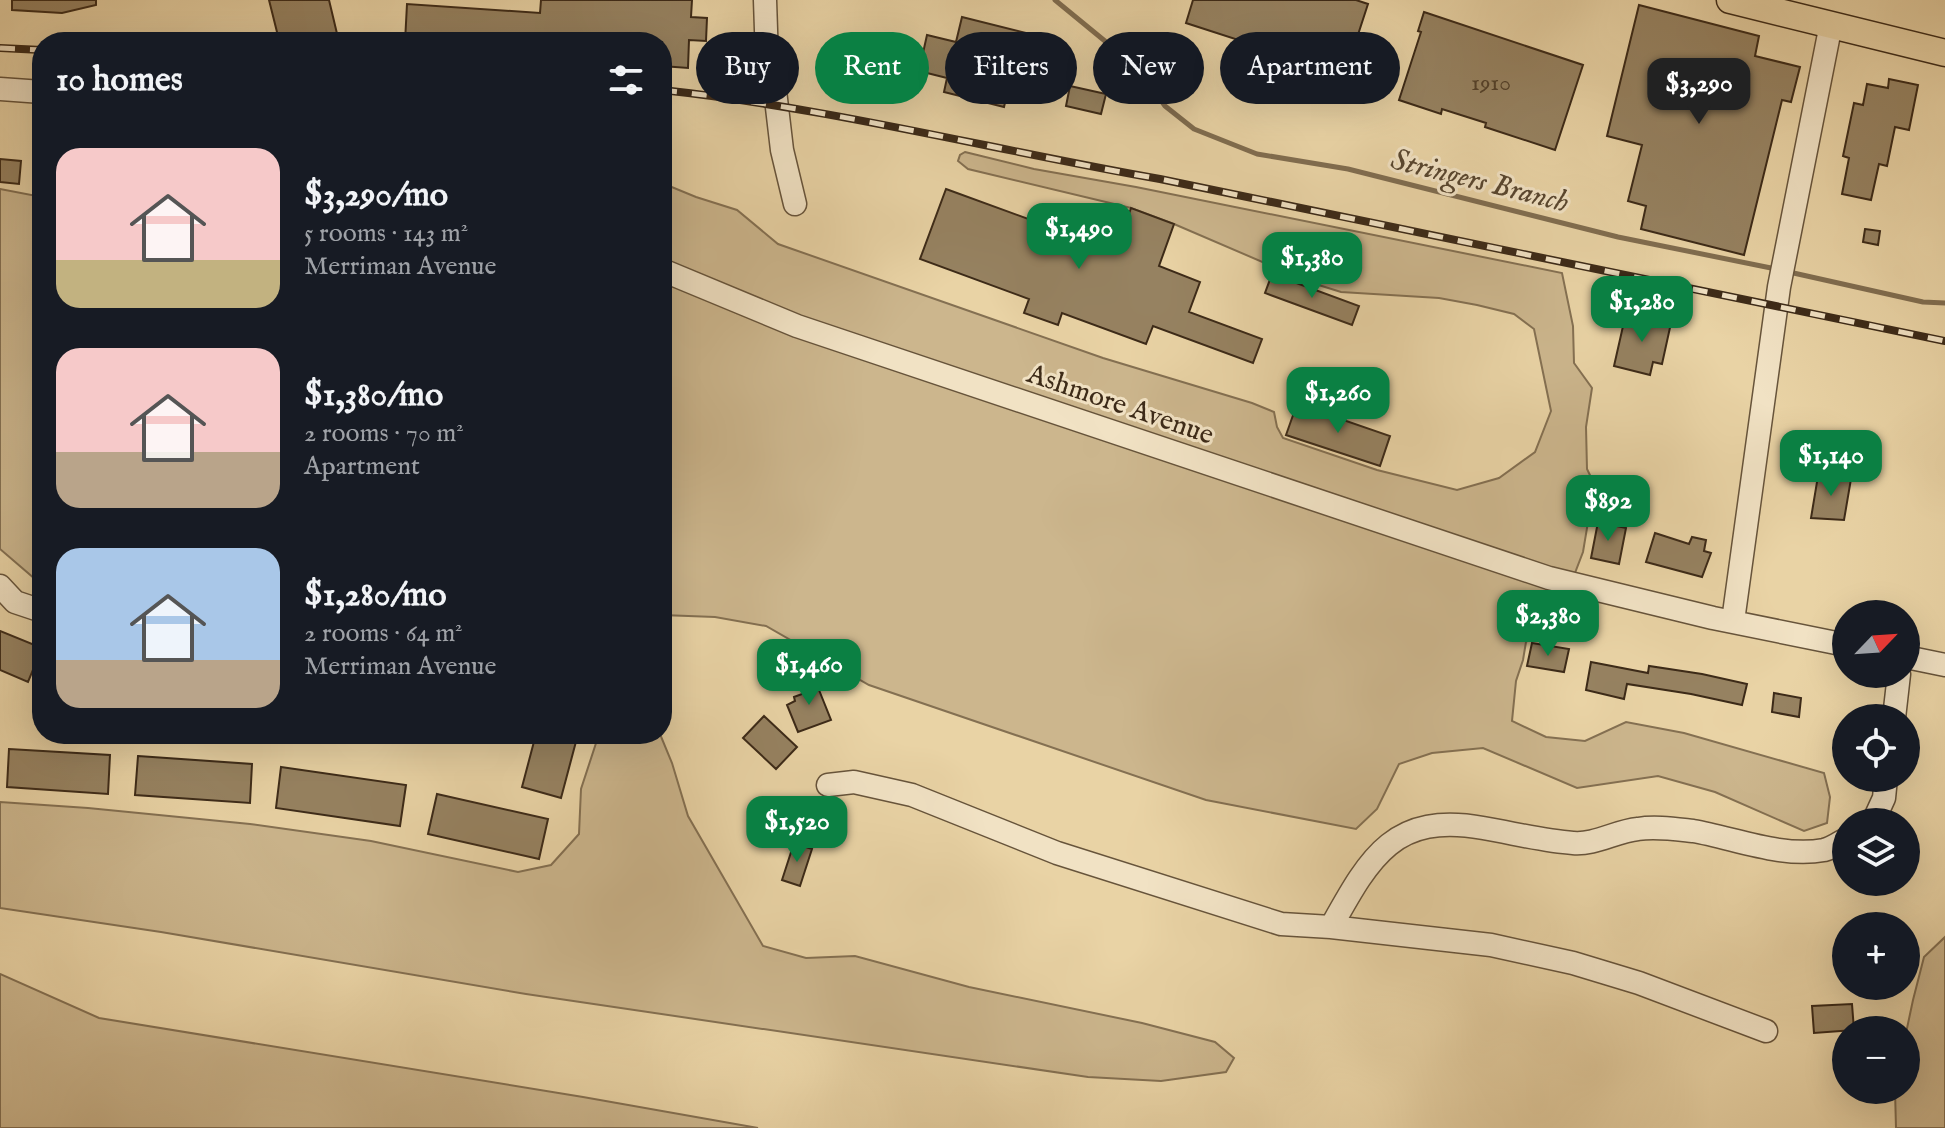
<!DOCTYPE html>
<meta charset="utf-8">
<style>
:root{--surface:#171b24;--page:#242831;--text:#f1f3f6;--muted:#9ea1a6;--accent:#0b8043}
body{margin:0;font-family:"IM FELL English",serif;background:var(--page);color:var(--text);height:100vh;display:flex;flex-direction:column;font-size:30px;white-space:nowrap}
*{box-sizing:border-box;margin:0}
p{font-size:26px;color:var(--muted)}
.icon{flex:none;width:44px;height:44px;fill:none;stroke:currentColor;stroke-width:2;stroke-linecap:round;stroke-linejoin:round}
.map{position:relative;flex:1;overflow:hidden}
.side{position:absolute;left:32px;top:32px;width:640px;height:712px;display:flex;flex-direction:column;background:var(--surface);border-radius:32px;box-shadow:0 8px 32px #0002}
.side>*{flex:none}
.guide{position:absolute;left:696px;top:32px;width:760px;height:72px;display:flex;gap:16px}
.needle{width:52px;rotate:65deg}
.fabs{position:absolute;left:1832px;top:600px;display:grid;gap:16px}
.fabs a{display:grid;place-items:center;width:88px;height:88px;border-radius:50%;background:var(--surface);box-shadow:0 8px 32px #0002;font-size:40px}
.price{position:absolute;translate:-50% -68px;padding:0 18px;border-radius:16px;background:var(--accent);color:#fff;font-size:26px;line-height:52px;filter:drop-shadow(0 2px 4px #0008)}
.price::after{content:'';position:absolute;left:50%;top:48px;width:24px;height:18px;margin-left:-12px;background:inherit;clip-path:polygon(0 0,100% 0,50% 100%)}
.price.active{background:#222;color:#fff}
ul{padding:0;list-style:none}
li{display:flex;align-items:center;gap:24px;height:200px;padding:0 24px}
li span{display:grid;place-items:center;flex:none;width:224px;height:160px;border-radius:24px;color:#555}
li>.icon{margin-inline-start:auto}
span .icon{width:96px;height:96px;fill:#fffc;stroke-width:1}
li b{font-size:34px}
h2{display:flex;justify-content:space-between;align-items:center;height:96px;padding:0 24px;font-size:34px}
.chip{padding:0 28px;border-radius:36px;background:var(--surface);box-shadow:0 8px 32px #0002;font-size:28px;line-height:72px}
.chip.active{background:var(--accent);color:#fff}
.map>svg:first-child{display:block}
.green{fill:#ccb68d;stroke:#847052;stroke-width:2}
.lines{fill:none;stroke-linecap:round;stroke-linejoin:round}
.stream{stroke:#806d50;stroke-width:5}
.building{fill:#968261;stroke:#3c2a18;stroke-width:2}
.minor-casing{stroke:#67543b;stroke-width:25}
.major-casing{stroke:#3c2a18;stroke-width:29}
.minor{stroke:#f1e2c4;stroke-width:22}
.major{stroke:#e9d3a5;stroke-width:26}
.rail-casing{stroke:#3c2a18;stroke-width:8}
.rail{stroke:#f1e2c4;stroke-width:5;stroke-dasharray:15;stroke-linecap:butt}
.labels{text-anchor:middle;stroke-width:6;stroke-linejoin:round;paint-order:stroke}
.number-label{font-size:24px;fill:#52402a}
.street-label{font-size:28px;fill:#3c2a18;stroke:#f1e2c4}
.water-label{font-size:30px;font-style:italic;fill:#58462f;stroke:#f1e2c4}
</style>
<div class="map">
<svg width="1945" height="1128" viewBox="0 0 1945 1128">
<rect width="100%" height="100%" fill="#e9d3a5"/>
<filter id="stains"><feTurbulence type="fractalNoise" baseFrequency=".0025" numOctaves="4"/><feColorMatrix values="0 0 0 0 .2 0 0 0 0 .09 0 0 0 0 .02 0 0 0 .5 -.17"/></filter>
<radialGradient id="worn" r=".72"><stop offset=".6" stop-color="#630" stop-opacity="0"/><stop offset="1" stop-color="#630" stop-opacity=".3"/></radialGradient>
<path class="green" d="M965,152L1034,169L1136,187L1562,273L1573,326L1574,363L1592,388L1586,427L1587,469L1600,496L1589,516L1583,552L1555,625L1526,642L1523,660L1516,681L1512,721L1546,737L1585,741L1626,722L1684,733L1824,773L1830,797L1827,823L1804,831L1715,792L1658,776L1577,788L1483,748L1432,753L1399,764L1377,809L1356,829L1206,800L869,685L766,626L715,617L662,615V183L696,197L737,210L778,244L1103,358L1252,403L1274,412L1277,427L1283,438L1377,470L1457,490L1499,478L1535,452L1551,411L1534,329L1514,314L1477,305L1439,298L1341,292L1309,282L1174,224L1131,208L968,169L958,161L960,155Z
M0,189L42,197V585L0,549Z
M599,734H660L672,763L688,816L763,946L806,958L855,956L969,987L1142,1023L1215,1042L1234,1058L1226,1072L1161,1081L1088,1077L526,994L161,932L0,908V802L88,808L250,824L371,841L518,872L551,865L579,834L581,789Z
M1945,937V1128H1896L1895,1090H1906V1033L1913,1000L1924,957Z
M0,974L99,1018L583,1097L758,1128H0Z"/>
<g class="lines">
<path class="stream" d="M1055,0L1139,69L1165,106L1194,129L1257,154L1348,169L1618,237L1776,269
M1789,272L1923,302L1945,303"/>
</g>
<path class="building" d="M12,0H96V5L62,13L12,10Z
M269,0H329L339,42L279,40Z
M541,0H692L691,17L707,18L706,41L689,40L688,68L662,66V42H405L407,4L540,13Z
M1193,0H1356L1368,4L1354,47L1365,51L1351,92L1336,88L1339,78L1249,49L1251,44L1186,23Z
M1639,5L1759,36L1755,56L1800,67L1791,102L1782,100L1744,255L1641,229L1646,206L1628,201L1642,145L1607,136Z
M1424,12L1583,65L1555,150L1485,127L1486,123L1442,109L1441,114L1399,100L1421,32L1418,31Z
M962,17L1034,35L1023,80L1011,77L1004,107L944,92L947,78L919,71L927,35L956,42Z
M1889,79L1918,85L1909,130L1895,127L1887,166L1879,164L1871,200L1842,194L1849,158L1843,156L1854,103L1863,105L1867,84L1888,88Z
M1070,86L1106,94L1101,114L1066,106Z
M0,159L21,161L19,184L0,182Z
M946,189L1064,232L1071,212L1123,231L1131,208L1174,224L1159,266L1200,282L1189,312L1262,339L1253,363L1153,326L1146,344L1062,313L1058,325L1024,313L1029,299L920,259Z
M1865,229L1880,231L1878,245L1863,242Z
M1272,274L1359,306L1352,325L1265,293Z
M1626,313L1671,323L1662,364L1653,362L1650,375L1614,366Z
M1297,404L1390,436L1380,466L1286,435Z
M1818,476L1851,479L1844,520L1811,518Z
M1598,522L1626,528L1619,564L1591,558Z
M1655,533L1689,544L1692,537L1706,540L1704,551L1711,553L1702,577L1646,562Z
M0,631L42,648L28,682L0,670Z
M1532,643L1569,649L1564,672L1527,666Z
M1591,662L1648,673L1649,666L1702,674L1747,684L1742,705L1691,694L1627,684L1624,699L1586,690Z
M813,675L831,720L798,732L787,705L795,701L794,697L805,693L800,680Z
M1774,693L1801,698L1799,717L1772,712Z
M764,716L797,747L776,769L743,738Z
M536,734H578L561,798L522,787Z
M9,749L110,755L108,794L7,787Z
M138,756L252,764L250,803L135,795Z
M281,767L406,785L400,826L276,808Z
M437,794L548,819L539,859L428,834Z
M794,843L812,849L800,886L782,880Z
M1852,1004L1854,1030L1814,1033L1812,1006Z"/>
<g class="lines">
<defs>
<path id="minor" d="M765,0L767,60L774,82L782,150L795,204
M0,89L42,92
M662,270L797,326L1549,578L1713,618L1846,645
M0,586L15,602L42,611
M1733,621L1779,287L1831,24
M1906,657L1945,665
M1894,718L1899,674
M828,785L854,782L912,795L1057,853L1281,924L1331,927L1491,945L1573,963L1639,983L1766,1031
M1873,822L1884,798L1886,778
M1331,927C1370,857 1394,812 1483,828C1513,833 1543,841 1573,843C1595,845 1616,831 1638,829C1655,826 1675,829 1693,831C1734,838 1782,858 1824,850C1832,848 1839,843 1846,839"/>
<path id="major" d="M1730,0L1945,53"/>
</defs>
<use href="#minor" class="minor-casing"/>
<use href="#major" class="major-casing"/>
<use href="#minor" class="minor"/>
<use href="#major" class="major"/>
<defs>
<path id="rail" d="M0,48L42,50
M662,90C830,108 994,150 1160,179L1945,341"/>
</defs>
<use href="#rail" class="rail-casing"/>
<use href="#rail" class="rail"/>
</g>
<g class="labels">
<g class="number-label">
<text x="1491" y="90">1910</text>
</g>
<g class="street-label">
<text transform="translate(1121 403) rotate(19)" y="10">Ashmore Avenue</text>
</g>
<g class="water-label">
<text transform="translate(1480 180) rotate(14)" y="10">Stringers Branch</text>
</g>
</g>
<rect width="100%" height="100%" filter="url(#stains)"/>
<rect width="100%" height="100%" fill="url(#worn)"/>
</svg>
<div class="fabs">
<a><svg class="needle" viewBox="-14 -14 28 28"><path d="M0-13l5 13h-10z" fill="#e53935"/><path d="M0 13l5-13h-10z" fill="#9ea1a6"/></svg></a>
<a><svg class="icon" aria-label="locate" viewBox="0 0 24 24"><circle cx="12" cy="12" r="6"/><path d="M12 2v4M12 18v4M2 12h4M18 12h4"/></svg></a>
<a><svg class="icon" aria-label="layers" viewBox="0 0 24 24"><path d="M12 4l9 5-9 5-9-5zM3 14l9 5 9-5"/></svg></a>
<a>+</a>
<a>−</a>
</div>
<b class="price active" style="left:1699px;top:126px">$3,290</b>
<b class="price" style="left:1079px;top:271px">$1,490</b>
<b class="price" style="left:1312px;top:300px">$1,380</b>
<b class="price" style="left:1642px;top:344px">$1,280</b>
<b class="price" style="left:1338px;top:435px">$1,260</b>
<b class="price" style="left:1831px;top:498px">$1,140</b>
<b class="price" style="left:1608px;top:543px">$892</b>
<b class="price" style="left:1548px;top:658px">$2,380</b>
<b class="price" style="left:809px;top:707px">$1,460</b>
<b class="price" style="left:797px;top:864px">$1,520</b>
<div class="guide">
<a class="chip">Buy</a>
<a class="chip active">Rent</a>
<a class="chip">Filters</a>
<a class="chip">New</a>
<a class="chip">Apartment</a>
</div>
<section class="side">
<h2>10 homes<svg class="icon" aria-label="filters" viewBox="0 0 24 24"><path d="M4 7h16M4 17h16"/><circle cx="9" cy="7" r="2"/><circle cx="15" cy="17" r="2"/></svg></h2>
<ul>
<li><span style="background:linear-gradient(#f6c9c9 70%,#c2b280 0)"><svg class="icon" aria-label="home" viewBox="0 0 24 24"><path d="M3 11l9-7 9 7M6 9v11h12V9"/></svg></span><div><b>$3,290/mo</b><p>5 rooms · 143 m²</p><p>Merriman Avenue</p></div></li>
<li><span style="background:linear-gradient(#f6c9c9 65%,#b9a48a 0)"><svg class="icon" aria-label="home" viewBox="0 0 24 24"><path d="M3 11l9-7 9 7M6 9v11h12V9"/></svg></span><div><b>$1,380/mo</b><p>2 rooms · 70 m²</p><p>Apartment</p></div></li>
<li><span style="background:linear-gradient(#a9c7e8 70%,#b9a48a 0)"><svg class="icon" aria-label="home" viewBox="0 0 24 24"><path d="M3 11l9-7 9 7M6 9v11h12V9"/></svg></span><div><b>$1,280/mo</b><p>2 rooms · 64 m²</p><p>Merriman Avenue</p></div></li>
</ul>
</section>
</div>
